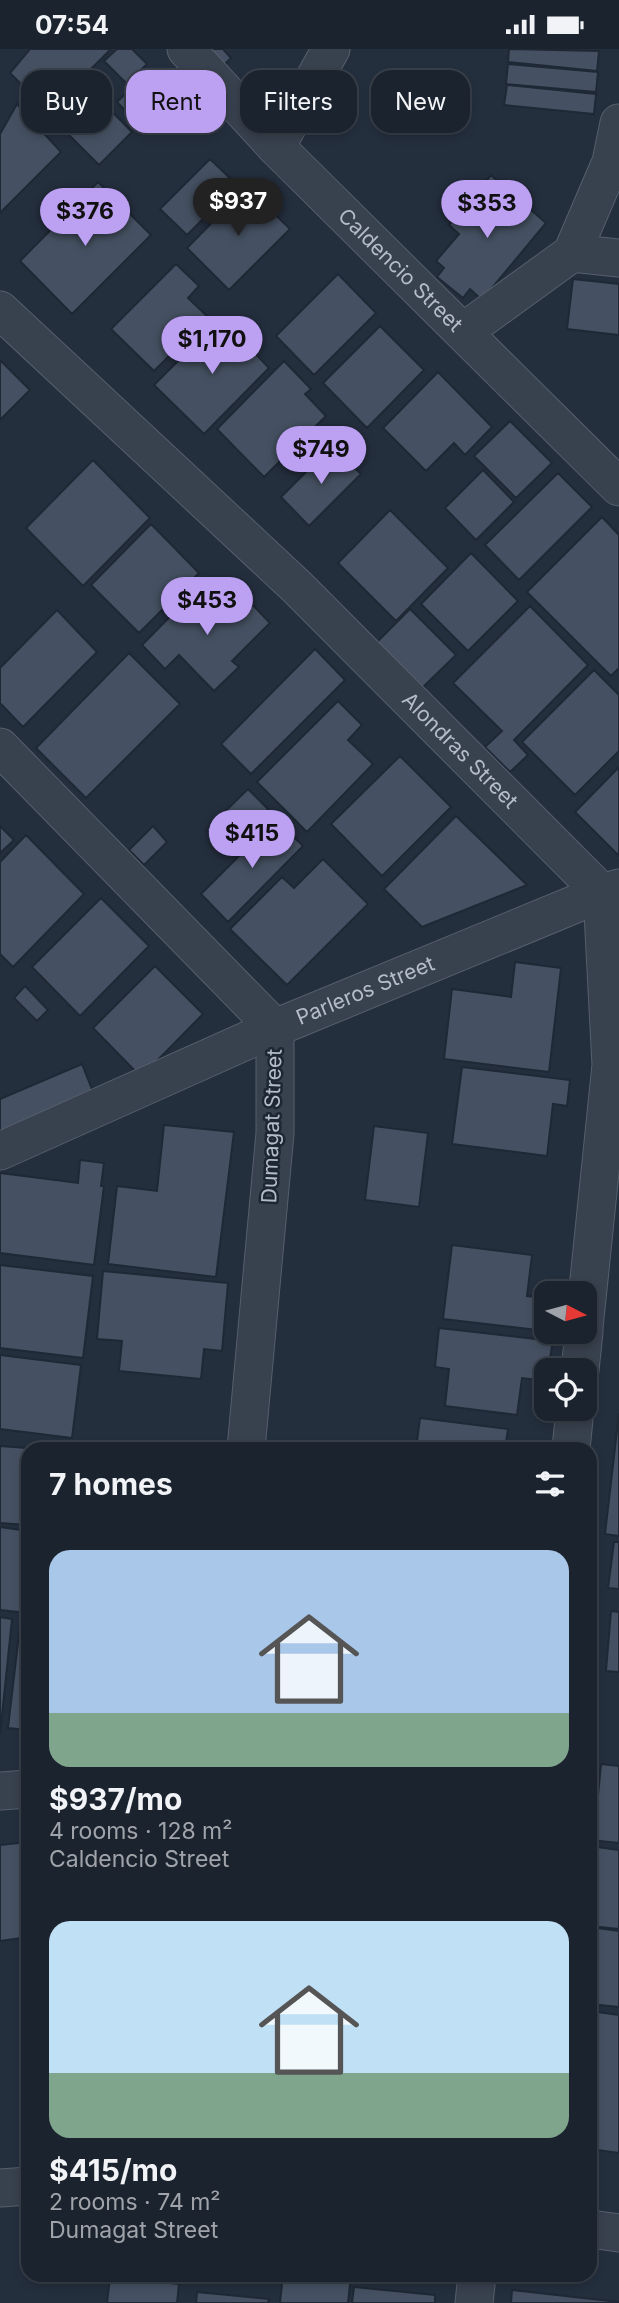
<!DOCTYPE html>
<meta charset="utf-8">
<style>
:root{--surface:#1b232e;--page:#242b36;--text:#f1f3f6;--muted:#a0a4aa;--line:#39404a;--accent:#bca0f2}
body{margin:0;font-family:Inter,sans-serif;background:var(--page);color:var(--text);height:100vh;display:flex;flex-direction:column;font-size:26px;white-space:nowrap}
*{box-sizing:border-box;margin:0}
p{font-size:23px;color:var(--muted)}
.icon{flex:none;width:38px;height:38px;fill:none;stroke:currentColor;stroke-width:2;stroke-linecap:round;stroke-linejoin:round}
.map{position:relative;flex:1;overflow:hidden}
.panel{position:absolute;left:21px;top:1393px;width:576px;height:840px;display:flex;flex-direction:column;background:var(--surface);border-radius:21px;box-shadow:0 4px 10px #0003,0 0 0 2px var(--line)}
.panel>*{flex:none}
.hud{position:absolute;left:21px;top:21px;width:578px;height:63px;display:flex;gap:14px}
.needle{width:46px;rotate:96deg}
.fabs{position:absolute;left:534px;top:1232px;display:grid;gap:14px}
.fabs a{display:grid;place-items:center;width:63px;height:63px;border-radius:14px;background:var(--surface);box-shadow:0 4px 10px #0003,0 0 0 2px var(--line);font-size:35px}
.price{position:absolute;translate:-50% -60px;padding:0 16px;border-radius:24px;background:var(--accent);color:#111;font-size:23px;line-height:46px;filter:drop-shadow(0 2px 4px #0008)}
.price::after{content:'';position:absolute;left:50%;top:42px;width:21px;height:16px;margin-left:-10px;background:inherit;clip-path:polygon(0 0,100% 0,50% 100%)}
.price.active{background:#222;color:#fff}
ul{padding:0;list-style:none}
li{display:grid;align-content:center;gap:14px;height:371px;padding:0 28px}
li span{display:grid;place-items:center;height:217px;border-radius:21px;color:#555}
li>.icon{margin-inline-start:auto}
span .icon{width:126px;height:126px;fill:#fffc;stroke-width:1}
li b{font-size:30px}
h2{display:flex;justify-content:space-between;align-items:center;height:84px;padding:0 28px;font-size:30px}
.pill{padding:0 24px;border-radius:21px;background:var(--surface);box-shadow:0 4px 10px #0003,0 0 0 2px var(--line);font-size:24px;line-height:63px}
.pill.active{background:var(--accent);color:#111}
.status{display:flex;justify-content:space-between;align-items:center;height:49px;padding:0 35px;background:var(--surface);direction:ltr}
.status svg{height:19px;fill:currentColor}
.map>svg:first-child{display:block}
.building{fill:#455162;stroke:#1f2835;stroke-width:2}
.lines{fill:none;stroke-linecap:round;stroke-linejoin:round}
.minor-casing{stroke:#565f6c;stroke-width:39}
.minor{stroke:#38414e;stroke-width:37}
.labels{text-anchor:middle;stroke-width:5;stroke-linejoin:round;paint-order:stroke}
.street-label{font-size:21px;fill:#b4bcc9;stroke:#1d2633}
</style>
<div class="status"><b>07:54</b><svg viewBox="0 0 49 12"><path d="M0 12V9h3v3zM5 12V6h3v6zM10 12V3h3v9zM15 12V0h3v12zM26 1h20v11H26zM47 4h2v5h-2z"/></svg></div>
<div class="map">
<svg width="619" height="2254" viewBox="0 0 619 2254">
<rect width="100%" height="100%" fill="#242f3e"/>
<path class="building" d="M30,0H111L64,47L54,37L38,52L10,24Z
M117,0H132L147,15L127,35L104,12Z
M197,0H223L231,9L218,22Z
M509,0L599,2L597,22L508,13Z
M508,15L598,23L596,43L506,35Z
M150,20L169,40L136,73L117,53Z
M507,36L596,45L594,65L504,56Z
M89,39L132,83L99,116L56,73Z
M17,55L61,103L0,164V85Z
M210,110L237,136L187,186L160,160Z
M491,126L546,174L482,251L470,240L463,249L437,228L444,219L436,212L459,185L449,176Z
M98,133L151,186L72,265L20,212Z
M247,138L290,180L229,241L187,199Z
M176,215L199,237L188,249L208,268L154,322L111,280Z
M338,225L376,264L314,326L276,287Z
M573,230L619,235V286L567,280Z
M221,269L269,319L204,385L154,336Z
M380,277L424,321L367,379L323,334Z
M0,311L30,341L0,371Z
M284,312L311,340L305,345L326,367L264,428L217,380Z
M438,323L492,378L465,406L454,394L426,422L383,379Z
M510,372L552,414L516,449L474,407Z
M332,397L361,425L309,477L281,448Z
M93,411L150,469L83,537L26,479Z
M483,421L514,453L476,491L445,459Z
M558,424L592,458L519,531L485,496Z
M390,461L448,519L396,572L338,514Z
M602,468L619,486V619L611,627L527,543Z
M151,475L199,524L139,584L91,536Z
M471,504L518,552L468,602L421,555Z
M198,539L224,565L243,546L270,574L232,612L239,618L214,642L179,606L165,620L142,596Z
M530,557L588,616L514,691L528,706L510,723L485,698L502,682L453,634Z
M410,560L456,606L419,642L374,596Z
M57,561L97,603L23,678L0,654V619Z
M315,600L345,631L251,725L221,695Z
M129,604L180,655L86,749L36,699Z
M594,621L619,646V702L575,746L522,693Z
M338,652L362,676L348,691L373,715L307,783L257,733Z
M400,707L451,758L382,827L331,775Z
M619,718V807L575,763Z
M248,740L268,760L227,802L206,781Z
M456,767L527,836L422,878L384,840Z
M276,770L303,797L228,873L201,845Z
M0,777L14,791L0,804Z
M153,777L167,793L144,816L129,801Z
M26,786L84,845L13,918L0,905V813Z
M323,810L368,855L287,936L230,880L282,828L294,839Z
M101,849L149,897L80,967L32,918Z
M515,913L561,919L549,1023L444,1010L452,940L511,948Z
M155,917L203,965L141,1028L93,979Z
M25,937L48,961L37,972L14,949Z
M82,1015L93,1043L0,1084V1050Z
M462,1018L570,1031L567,1057L553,1055L547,1107L452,1095Z
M164,1076L234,1083L216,1228L108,1215L117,1137L157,1142Z
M374,1077L428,1084L419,1158L365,1151Z
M80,1111L104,1114L101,1137H104L94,1216L0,1204V1124L78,1134Z
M452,1196L532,1206L527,1247L546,1249V1282L443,1270Z
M0,1216L93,1227L83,1309L0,1299Z
M103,1222L228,1234L222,1302L204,1300L201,1330L119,1322L122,1292L97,1290Z
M439,1279L553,1292L546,1332L522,1329L517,1366L445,1357L449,1320L435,1318Z
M0,1306L81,1316L72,1389L0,1380Z
M619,1364V1487L605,1485Z
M420,1369L508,1380L505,1400H416Z
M0,1397L40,1400H28V1476L0,1474Z
M0,1478L28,1482V1564L0,1561Z
M614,1493H619V1540L608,1539Z
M611,1562L619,1563V1623L606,1622Z
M0,1568L12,1570L0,1686Z
M21,1568H28V1681L8,1679Z
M601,1715L619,1717V1794L590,1791V1745L598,1746Z
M28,1793V1888L0,1892V1796Z
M590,1797L619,1801V1880L590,1877Z
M590,1878L619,1882V1958L590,1955Z
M590,1962L619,1966V2104L590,2100Z
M283,2226H351L348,2254H280Z
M110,2228L179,2235L177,2254H107Z
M354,2238L435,2246V2254H352Z
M512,2241L619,2253V2254H511Z
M197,2243L269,2250L268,2254H196Z"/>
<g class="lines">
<defs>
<g id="minor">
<path id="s1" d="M186,0L276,98L619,438"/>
<path d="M276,98L331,0"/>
<path d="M572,204L619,209"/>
<path id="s2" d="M0,261L297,538L602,844L611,1016L584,1279"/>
<path d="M463,283L572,204L611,113L619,74"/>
<path d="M0,698L275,979V1084L246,1400"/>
<path id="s3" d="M0,1102L275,979L602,844L619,839"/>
<path d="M580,1321L584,1283"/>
<path d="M571,1400L575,1360"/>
<path d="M0,1742L28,1740"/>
<path d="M0,2139L28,2137"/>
<path d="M590,2180L619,2184"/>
<path d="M474,2254L477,2226"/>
</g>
</defs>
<use href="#minor" class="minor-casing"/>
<use href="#minor" class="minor"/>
</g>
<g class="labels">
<g class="street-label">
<text dy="7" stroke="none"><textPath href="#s1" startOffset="308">Caldencio Street</textPath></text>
<text dy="7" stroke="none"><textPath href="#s2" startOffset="637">Alondras Street</textPath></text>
<text dy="7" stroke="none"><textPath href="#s3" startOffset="399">Parleros Street</textPath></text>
<text transform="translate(272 1077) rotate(-88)" y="7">Dumagat Street</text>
</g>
</g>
</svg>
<div class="fabs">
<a><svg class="needle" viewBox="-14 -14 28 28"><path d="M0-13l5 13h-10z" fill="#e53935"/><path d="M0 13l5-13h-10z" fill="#a0a4aa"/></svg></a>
<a><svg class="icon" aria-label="locate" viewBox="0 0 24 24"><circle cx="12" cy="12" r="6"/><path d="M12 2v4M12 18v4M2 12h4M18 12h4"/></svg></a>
</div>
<b class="price active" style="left:238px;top:189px">$937</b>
<b class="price" style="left:487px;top:191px">$353</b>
<b class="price" style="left:85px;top:199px">$376</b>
<b class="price" style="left:212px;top:327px">$1,170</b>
<b class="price" style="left:321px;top:437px">$749</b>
<b class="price" style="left:207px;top:588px">$453</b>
<b class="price" style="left:252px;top:821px">$415</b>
<div class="hud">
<a class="pill">Buy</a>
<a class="pill active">Rent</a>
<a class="pill">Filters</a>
<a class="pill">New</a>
</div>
<section class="panel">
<h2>7 homes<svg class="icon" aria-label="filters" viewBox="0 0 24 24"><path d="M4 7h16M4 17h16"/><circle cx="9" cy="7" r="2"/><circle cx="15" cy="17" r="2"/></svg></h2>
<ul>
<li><span style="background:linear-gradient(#a9c7e8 75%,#7fa58c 0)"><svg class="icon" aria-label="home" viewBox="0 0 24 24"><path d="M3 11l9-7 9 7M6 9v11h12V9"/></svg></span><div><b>$937/mo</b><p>4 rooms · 128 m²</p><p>Caldencio Street</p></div></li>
<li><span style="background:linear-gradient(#bfe0f5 70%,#7fa58c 0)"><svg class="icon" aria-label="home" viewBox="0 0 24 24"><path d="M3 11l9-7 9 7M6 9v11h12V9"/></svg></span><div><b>$415/mo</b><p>2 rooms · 74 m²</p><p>Dumagat Street</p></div></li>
</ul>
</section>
</div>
